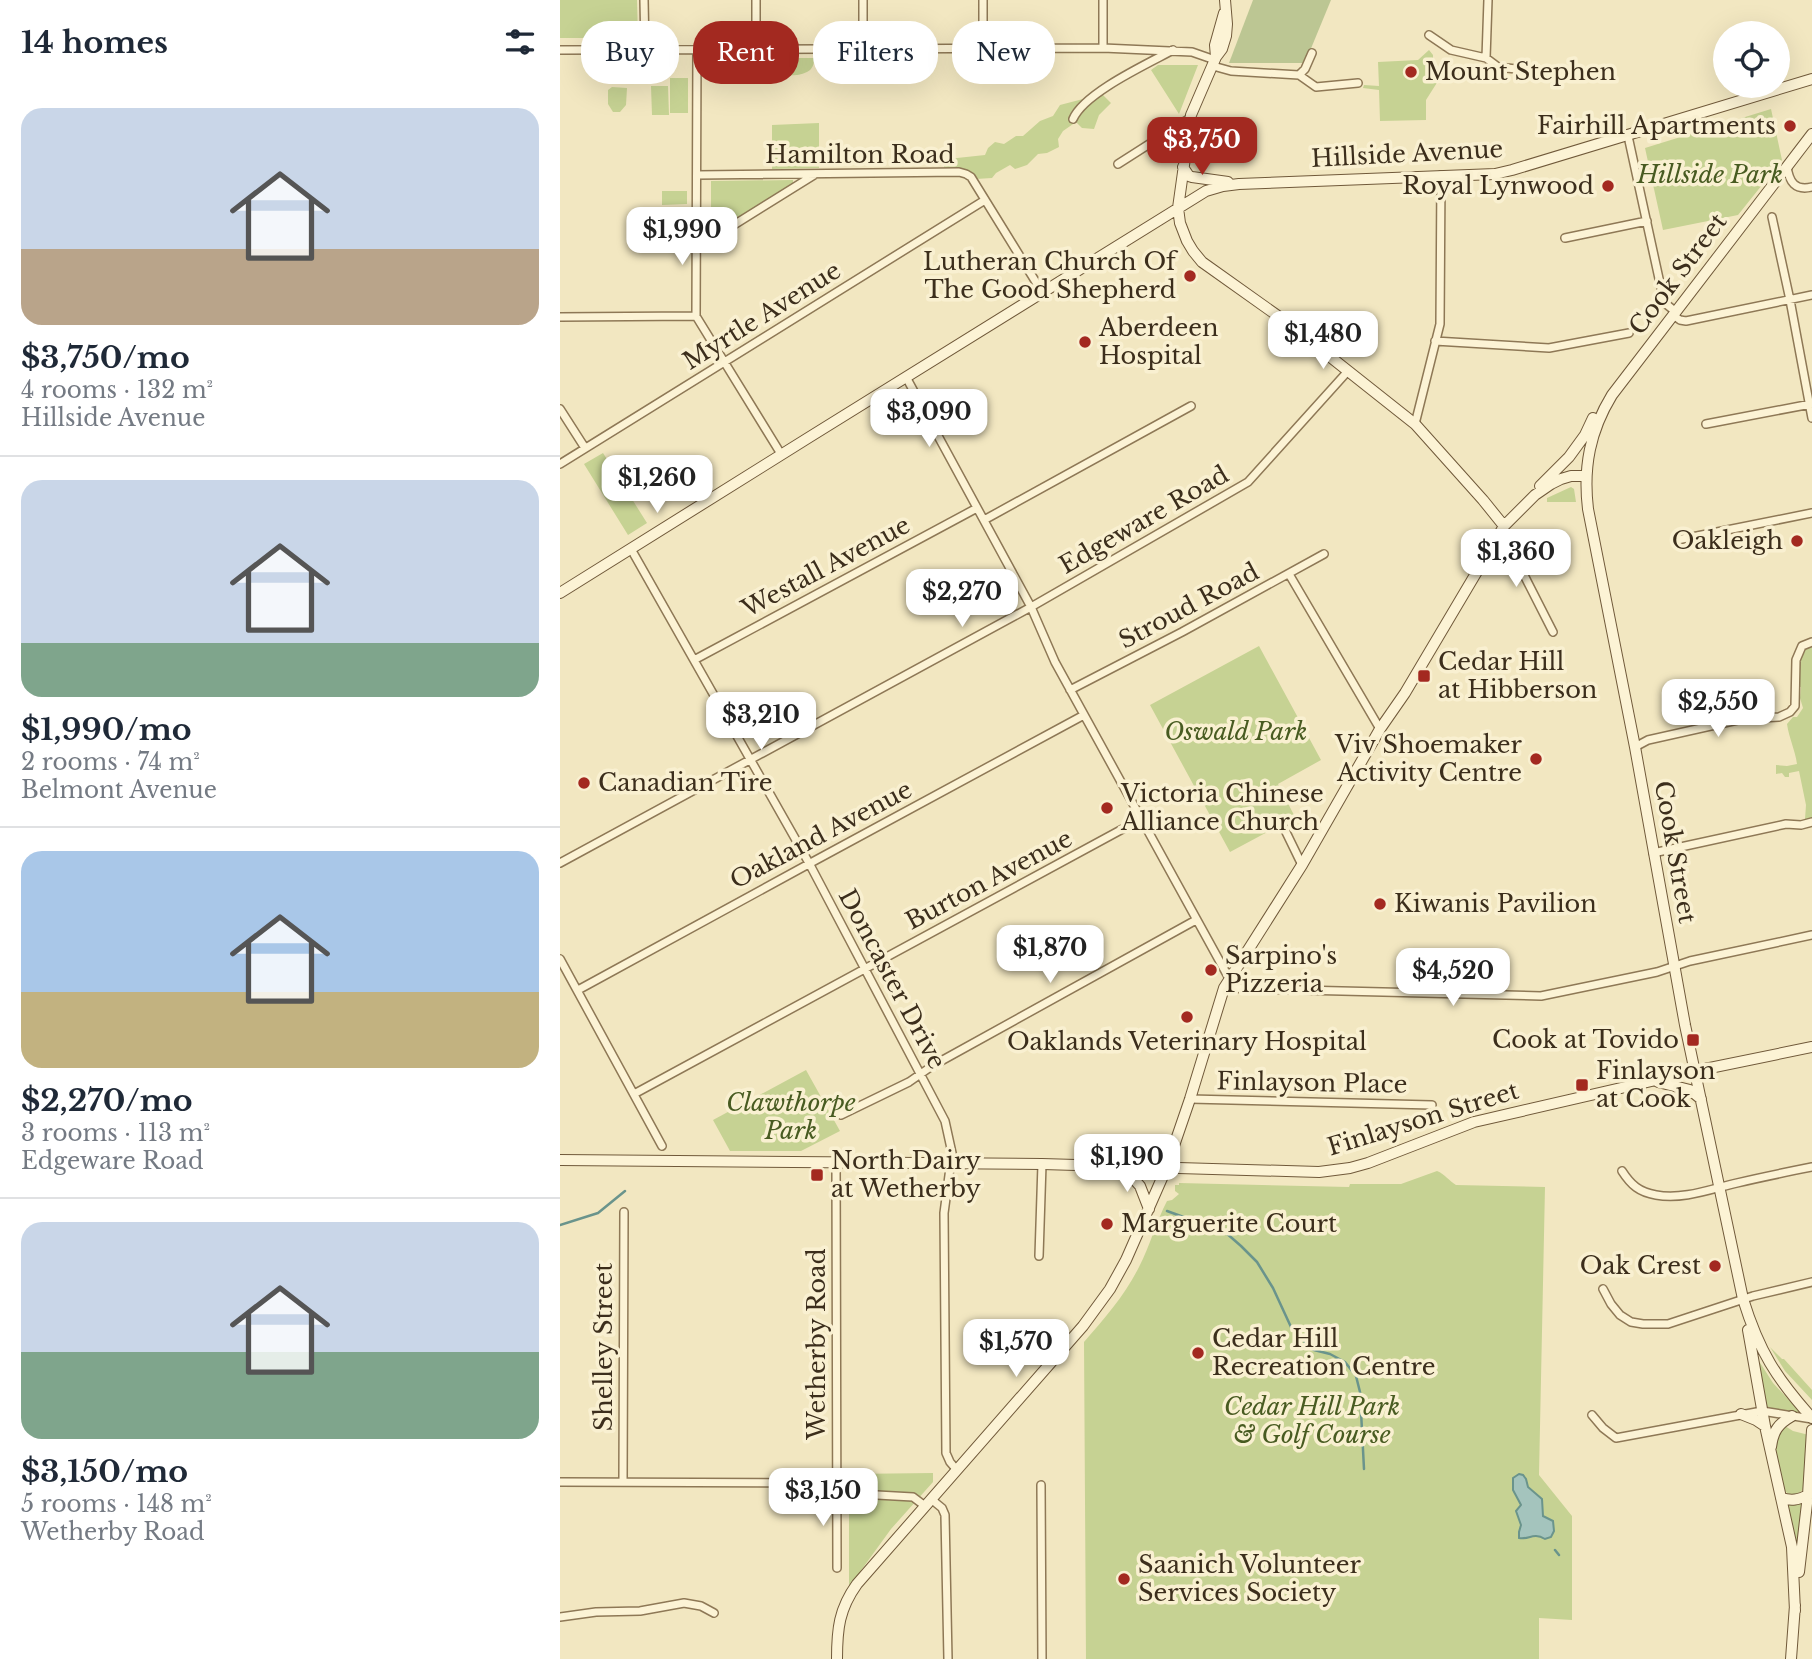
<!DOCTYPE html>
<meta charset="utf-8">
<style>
:root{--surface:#fff;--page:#f6f6f7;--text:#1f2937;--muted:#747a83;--line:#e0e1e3;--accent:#a32920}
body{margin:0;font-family:"Libre Baskerville",serif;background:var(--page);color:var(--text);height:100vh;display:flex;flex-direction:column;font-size:26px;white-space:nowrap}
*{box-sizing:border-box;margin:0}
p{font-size:23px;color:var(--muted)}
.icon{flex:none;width:38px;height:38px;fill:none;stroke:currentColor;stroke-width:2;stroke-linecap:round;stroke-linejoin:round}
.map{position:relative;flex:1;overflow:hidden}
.side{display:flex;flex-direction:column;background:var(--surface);width:560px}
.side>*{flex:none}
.top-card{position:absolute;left:21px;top:21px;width:665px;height:63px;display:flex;gap:14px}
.fabs{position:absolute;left:1153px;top:21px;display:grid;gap:14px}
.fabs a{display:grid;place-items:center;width:77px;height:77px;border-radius:50%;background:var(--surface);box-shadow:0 7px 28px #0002;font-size:35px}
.price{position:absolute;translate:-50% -60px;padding:0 16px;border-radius:14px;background:#fff;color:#222;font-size:23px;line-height:46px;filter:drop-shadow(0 2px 4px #0008)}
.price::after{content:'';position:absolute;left:50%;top:42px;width:21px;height:16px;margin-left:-10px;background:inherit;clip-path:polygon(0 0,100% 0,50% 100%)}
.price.current{background:var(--accent);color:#fff}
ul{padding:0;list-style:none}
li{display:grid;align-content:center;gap:14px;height:371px;padding:0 21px}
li+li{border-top:2px solid var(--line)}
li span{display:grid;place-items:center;height:217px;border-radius:21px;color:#555}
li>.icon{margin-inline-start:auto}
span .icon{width:126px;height:126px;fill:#fffc;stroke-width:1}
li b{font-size:30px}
h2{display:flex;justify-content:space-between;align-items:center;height:84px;padding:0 21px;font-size:30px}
.chip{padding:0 24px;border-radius:28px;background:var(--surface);box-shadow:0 7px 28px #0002;font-size:24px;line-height:63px}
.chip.current{background:var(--accent);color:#fff}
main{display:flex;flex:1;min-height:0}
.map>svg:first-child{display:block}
.green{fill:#c6d293}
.cemetery{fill:#bcc693}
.water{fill:#a4c4bd;stroke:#6a948c;stroke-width:2}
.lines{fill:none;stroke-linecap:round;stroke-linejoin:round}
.stream{stroke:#6a948c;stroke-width:2.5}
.street-casing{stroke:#8e7856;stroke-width:10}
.secondary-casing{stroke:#70593a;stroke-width:12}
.street{stroke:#fcf3d5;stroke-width:7}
.secondary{stroke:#fcf3d5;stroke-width:10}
.poi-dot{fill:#a32920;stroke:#f9f0d1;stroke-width:2.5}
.labels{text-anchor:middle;stroke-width:7;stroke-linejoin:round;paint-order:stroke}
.poi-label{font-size:24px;fill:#3c2e1c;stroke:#f9f0d1;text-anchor:start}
.street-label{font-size:24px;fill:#3c2e1c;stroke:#f9f0d1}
.park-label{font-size:24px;font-style:italic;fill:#485b21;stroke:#f9f0d1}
</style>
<main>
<section class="side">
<h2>14 homes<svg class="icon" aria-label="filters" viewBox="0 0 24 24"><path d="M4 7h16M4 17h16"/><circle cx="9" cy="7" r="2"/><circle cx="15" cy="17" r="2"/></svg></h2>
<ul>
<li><span style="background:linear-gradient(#c9d6e8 65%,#b9a48a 0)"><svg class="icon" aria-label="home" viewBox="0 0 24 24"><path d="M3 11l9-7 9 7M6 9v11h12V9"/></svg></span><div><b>$3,750/mo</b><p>4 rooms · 132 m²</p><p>Hillside Avenue</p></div></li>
<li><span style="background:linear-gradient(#c9d6e8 75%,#7fa58c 0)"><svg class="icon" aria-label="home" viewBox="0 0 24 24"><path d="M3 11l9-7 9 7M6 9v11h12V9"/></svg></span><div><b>$1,990/mo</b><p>2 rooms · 74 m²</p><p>Belmont Avenue</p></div></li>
<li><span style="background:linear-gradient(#a9c7e8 65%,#c2b280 0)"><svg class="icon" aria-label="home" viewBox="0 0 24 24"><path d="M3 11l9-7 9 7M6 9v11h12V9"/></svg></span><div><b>$2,270/mo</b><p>3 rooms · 113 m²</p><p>Edgeware Road</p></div></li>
<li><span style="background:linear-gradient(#c9d6e8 60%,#7fa58c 0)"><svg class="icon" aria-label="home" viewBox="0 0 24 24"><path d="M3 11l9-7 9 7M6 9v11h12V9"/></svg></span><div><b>$3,150/mo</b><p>5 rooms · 148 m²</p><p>Wetherby Road</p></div></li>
</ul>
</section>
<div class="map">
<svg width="1252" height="1659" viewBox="0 0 1252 1659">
<rect width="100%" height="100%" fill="#f2e7c1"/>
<path class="green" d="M0,0H77L78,38H0Z
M869,50L873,55V69L885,70L866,100V120L820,121L819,90L803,88L804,85L819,86L818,62L858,60Z
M204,58H254C254,62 254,65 251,69C243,78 216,77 208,68C205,65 205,62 204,58Z
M598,65H638L619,114L591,70Z
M110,78H128V113H110Z
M91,86H108L109,115H92Z
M52,87L67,88L66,105L60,112H53L48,104V90Z
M542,94L551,103L539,115L534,129L522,128L516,122L503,131L498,139L499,147L487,153L478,154L467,165L455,169L450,165L436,173L432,178L416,179L384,171V162L397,158L425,155L428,148L435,142L444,144L456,136H463L480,121L493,116L500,105Z
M1211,109L1222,160L1178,215L1103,230L1085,148Z
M259,123V168L212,169V125Z
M233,180V185L151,237V181Z
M102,191H127V204L102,205Z
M88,215L107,218L125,217V233L83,227L82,225L83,216Z
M43,453L87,523L68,535L24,464Z
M1011,487L1014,489L1016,502H987V498Z
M1250,639H1252V820L1247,821L1245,819L1246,805L1239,771L1229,773V777H1225L1222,773L1216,774V765L1227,766L1237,764C1235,750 1229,738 1227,724L1233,717H1237L1243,708L1240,698L1241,687H1239V671L1242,654L1244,653Z
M699,646L761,760L718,784L735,817L670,852L590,705Z
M246,1070L280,1131L241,1151H170L153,1120Z
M877,1171C885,1174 889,1181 896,1185L985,1187L979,1475L1012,1516V1620L979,1618V1659H526L524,1342C545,1318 565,1295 579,1267C590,1246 596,1222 607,1201L612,1200L619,1194L615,1191V1185H619V1183L789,1187L790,1184H841Z
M1210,1347L1222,1359H1224L1252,1390V1400L1225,1371Z
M1197,1358L1213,1383L1242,1414L1206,1409Z
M1225,1426L1233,1431L1249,1435L1244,1489L1236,1495C1232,1494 1229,1495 1226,1492C1221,1487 1215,1454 1216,1447C1216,1438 1220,1432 1225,1426Z
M373,1473V1482L331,1529L289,1587V1474Z
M1243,1503L1237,1552L1227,1504L1235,1505Z"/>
<path class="cemetery" d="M693,0H771L745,63H669Z"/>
<path class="water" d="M959,1474L963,1475L966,1479L968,1487L982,1499L983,1516L993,1521L994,1531L991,1537L985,1539C973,1532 969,1540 959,1538V1532L961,1525L956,1511L961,1505L953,1490V1478Z"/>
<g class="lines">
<path class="stream" d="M607,1211L665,1232L681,1246L697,1262L713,1288L731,1327L742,1336L746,1345L754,1350L770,1354L785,1362L796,1376L800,1392L804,1469
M0,1225L38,1213L65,1191
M995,1550L999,1555"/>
<defs>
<path id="street" d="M84,0L85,50
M869,35L891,50L926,58L938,67L956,69H978
M543,48V0
M137,49L136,316L221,454
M196,49V0
M303,49V0
M423,49V0
M0,50L543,48L632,52L655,60
M752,53L745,69L739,75L756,87L798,83
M926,58L928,0
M653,66L671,71L739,75
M513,119C524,93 587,64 613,50
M1068,136L1103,297L1106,304L1116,312
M558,164L630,118
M1227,166C1229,182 1235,191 1252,187
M137,175L399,172L406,174L411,177L482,292
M1212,217L1230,300L1252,418
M1005,238L1087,221
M137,248L254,175
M1113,315L1120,320L1126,321L1252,295
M0,317L136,316
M875,341L989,348L1069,333
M346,377L471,607L495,662L670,980
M0,409L25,448
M855,424L880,324L881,175
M1146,424L1251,404
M0,464L425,200
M424,520L631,406
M941,534L965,577L993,632
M1117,540L1252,513
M71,549L249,863L385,1121L392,1153L384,1213L386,1453L390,1462L396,1469
M729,574L820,729
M134,660L417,508
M510,690L622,632L764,554
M1075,747L1088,740L1182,719L1219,717L1230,712L1235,706L1236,660L1242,646L1252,642
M724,828L742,865
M1093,853L1226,824L1241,825L1252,822
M0,863L471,607L688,482L788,371
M0,959L102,1146
M664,988L981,996L1097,972L1130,961L1252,935
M18,990L256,860L524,715
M74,1094L581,819
M630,1099L872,1105
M281,1115L349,1082L372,1066L636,920
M276,1162L277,1568
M1062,1171C1071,1185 1079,1192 1096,1195C1123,1200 1151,1189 1177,1183C1202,1177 1227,1172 1252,1167
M479,1256L482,1164
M1043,1289L1051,1304L1060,1315L1071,1322L1083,1324H1108L1193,1296L1252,1282
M1032,1415L1043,1428L1056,1438L1202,1411L1252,1419
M0,1482L257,1483L299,1494L353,1497L365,1506
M63,1482L64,1212
M481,1485L482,1659
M371,1499L382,1508L385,1515L388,1659
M0,1617L36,1612L80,1611L124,1603L141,1606L154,1613"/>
<path id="secondary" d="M665,0L667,24L666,36L662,49L656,57L631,115L618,208L620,223L627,241L633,251L642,262L725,321L855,424L923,500L944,526
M656,57L655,45L664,13
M1252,134L1052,395C1030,431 1023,467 1028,509L1075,747L1125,1025L1183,1299C1199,1351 1216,1378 1252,1418
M623,167L629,176L632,177L668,182
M980,486L1009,457L1025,435L1033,418
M0,593L248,438L646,191L663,186L679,184L935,174L952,170L1252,79
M1098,1082L1130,1090L1141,1099
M0,1160L482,1164L759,1172L790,1168L808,1163L914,1122L1135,1071L1252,1047
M563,1167L580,1186L589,1209
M1188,1330L1205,1426L1232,1547L1235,1611
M1181,1414L1196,1420L1205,1426
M1211,1447C1213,1431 1218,1424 1232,1416
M1221,1498C1232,1501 1238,1500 1248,1495
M1239,1572L1248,1495L1252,1430
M277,1659C277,1629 279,1609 297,1584L523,1326L550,1289L566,1260L606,1169L630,1099L664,988L742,865L820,729L845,693L944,526L975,495L991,484L1001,479L1011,476H1025
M1231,1659L1235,1605"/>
</defs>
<use href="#street" class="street-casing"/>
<use href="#secondary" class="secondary-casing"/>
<use href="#street" class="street"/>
<use href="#secondary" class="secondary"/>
</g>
<g class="poi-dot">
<circle cx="851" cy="72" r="7"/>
<circle cx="1230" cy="126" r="7"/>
<circle cx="1048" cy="186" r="7"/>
<circle cx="630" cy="276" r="7"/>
<circle cx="525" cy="342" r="7"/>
<circle cx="1237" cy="541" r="7"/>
<rect x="857" y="669" width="14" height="14" rx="3.5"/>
<circle cx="976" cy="759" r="7"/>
<circle cx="24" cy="783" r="7"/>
<circle cx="547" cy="808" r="7"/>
<circle cx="820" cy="904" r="7"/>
<circle cx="651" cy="970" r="7"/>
<circle cx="627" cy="1017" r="7"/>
<rect x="1126" y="1033" width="14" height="14" rx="3.5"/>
<rect x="1015" y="1078" width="14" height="14" rx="3.5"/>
<rect x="250" y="1168" width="14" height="14" rx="3.5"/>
<circle cx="547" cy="1224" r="7"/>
<circle cx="1155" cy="1266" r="7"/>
<circle cx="638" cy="1353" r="7"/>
<circle cx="564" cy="1579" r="7"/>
</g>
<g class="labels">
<g class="poi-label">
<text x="865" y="80">Mount Stephen</text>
<text x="1216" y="134" text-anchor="end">Fairhill Apartments</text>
<text x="1034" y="194" text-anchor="end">Royal Lynwood</text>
<text x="616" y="270" text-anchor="end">Lutheran Church Of<tspan x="616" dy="28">The Good Shepherd</tspan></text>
<text x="539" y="336">Aberdeen<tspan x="539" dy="28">Hospital</tspan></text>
<text x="1223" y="549" text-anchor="end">Oakleigh</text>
<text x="878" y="670">Cedar Hill<tspan x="878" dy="28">at Hibberson</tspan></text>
<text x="962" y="753" text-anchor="end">Viv Shoemaker<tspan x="962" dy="28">Activity Centre</tspan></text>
<text x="38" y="791">Canadian Tire</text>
<text x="561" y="802">Victoria Chinese<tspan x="561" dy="28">Alliance Church</tspan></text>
<text x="834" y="912">Kiwanis Pavilion</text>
<text x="665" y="964">Sarpino's<tspan x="665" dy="28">Pizzeria</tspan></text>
<text x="1119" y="1048" text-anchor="end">Cook at Tovido</text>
<text x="627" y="1050" text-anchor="middle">Oaklands Veterinary Hospital</text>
<text x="1036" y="1079">Finlayson<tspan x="1036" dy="28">at Cook</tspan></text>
<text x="271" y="1169">North Dairy<tspan x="271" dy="28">at Wetherby</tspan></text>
<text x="561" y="1232">Marguerite Court</text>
<text x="1141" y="1274" text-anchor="end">Oak Crest</text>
<text x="652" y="1347">Cedar Hill<tspan x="652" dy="28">Recreation Centre</tspan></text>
<text x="578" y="1573">Saanich Volunteer<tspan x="578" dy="28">Services Society</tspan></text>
</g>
<g class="street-label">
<text transform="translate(847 154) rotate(-3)" y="8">Hillside Avenue</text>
<text x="300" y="163">Hamilton Road</text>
<text transform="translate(1118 274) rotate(-53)" y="8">Cook Street</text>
<text transform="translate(202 316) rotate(-32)" y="8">Myrtle Avenue</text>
<text transform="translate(584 520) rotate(-30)" y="8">Edgeware Road</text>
<text transform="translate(266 567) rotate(-28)" y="8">Westall Avenue</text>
<text transform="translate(629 606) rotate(-28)" y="8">Stroud Road</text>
<text transform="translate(261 835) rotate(-28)" y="8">Oakland Avenue</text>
<text transform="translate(1115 852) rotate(80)" y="8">Cook Street</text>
<text transform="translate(429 880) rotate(-28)" y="8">Burton Avenue</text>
<text transform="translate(332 979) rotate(62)" y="8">Doncaster Drive</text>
<text transform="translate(752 1083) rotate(1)" y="8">Finlayson Place</text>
<text transform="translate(863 1119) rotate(-17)" y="8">Finlayson Street</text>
<text transform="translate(257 1344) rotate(-90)" y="8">Wetherby Road</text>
<text transform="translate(44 1347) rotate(-90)" y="8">Shelley Street</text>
</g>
<g class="park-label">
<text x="1150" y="183">Hillside Park</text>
<text x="676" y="740">Oswald Park</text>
<text x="231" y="1111">Clawthorpe<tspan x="231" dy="28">Park</tspan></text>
<text x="752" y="1415">Cedar Hill Park<tspan x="752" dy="28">&amp; Golf Course</tspan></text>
</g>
</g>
</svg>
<div class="fabs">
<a><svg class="icon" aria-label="locate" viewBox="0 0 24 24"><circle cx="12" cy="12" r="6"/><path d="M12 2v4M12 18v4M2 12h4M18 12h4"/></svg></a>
</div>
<b class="price current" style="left:642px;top:177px">$3,750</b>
<b class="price" style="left:122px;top:267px">$1,990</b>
<b class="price" style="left:763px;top:371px">$1,480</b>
<b class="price" style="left:369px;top:449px">$3,090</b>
<b class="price" style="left:97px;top:515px">$1,260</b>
<b class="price" style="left:956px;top:589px">$1,360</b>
<b class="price" style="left:402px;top:629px">$2,270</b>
<b class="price" style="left:1158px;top:739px">$2,550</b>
<b class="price" style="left:201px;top:752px">$3,210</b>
<b class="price" style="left:490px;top:985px">$1,870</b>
<b class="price" style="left:893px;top:1008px">$4,520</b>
<b class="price" style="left:567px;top:1194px">$1,190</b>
<b class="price" style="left:456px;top:1379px">$1,570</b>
<b class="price" style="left:263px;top:1528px">$3,150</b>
<div class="top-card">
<a class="chip">Buy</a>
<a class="chip current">Rent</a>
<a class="chip">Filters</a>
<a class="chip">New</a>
</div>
</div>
</main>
